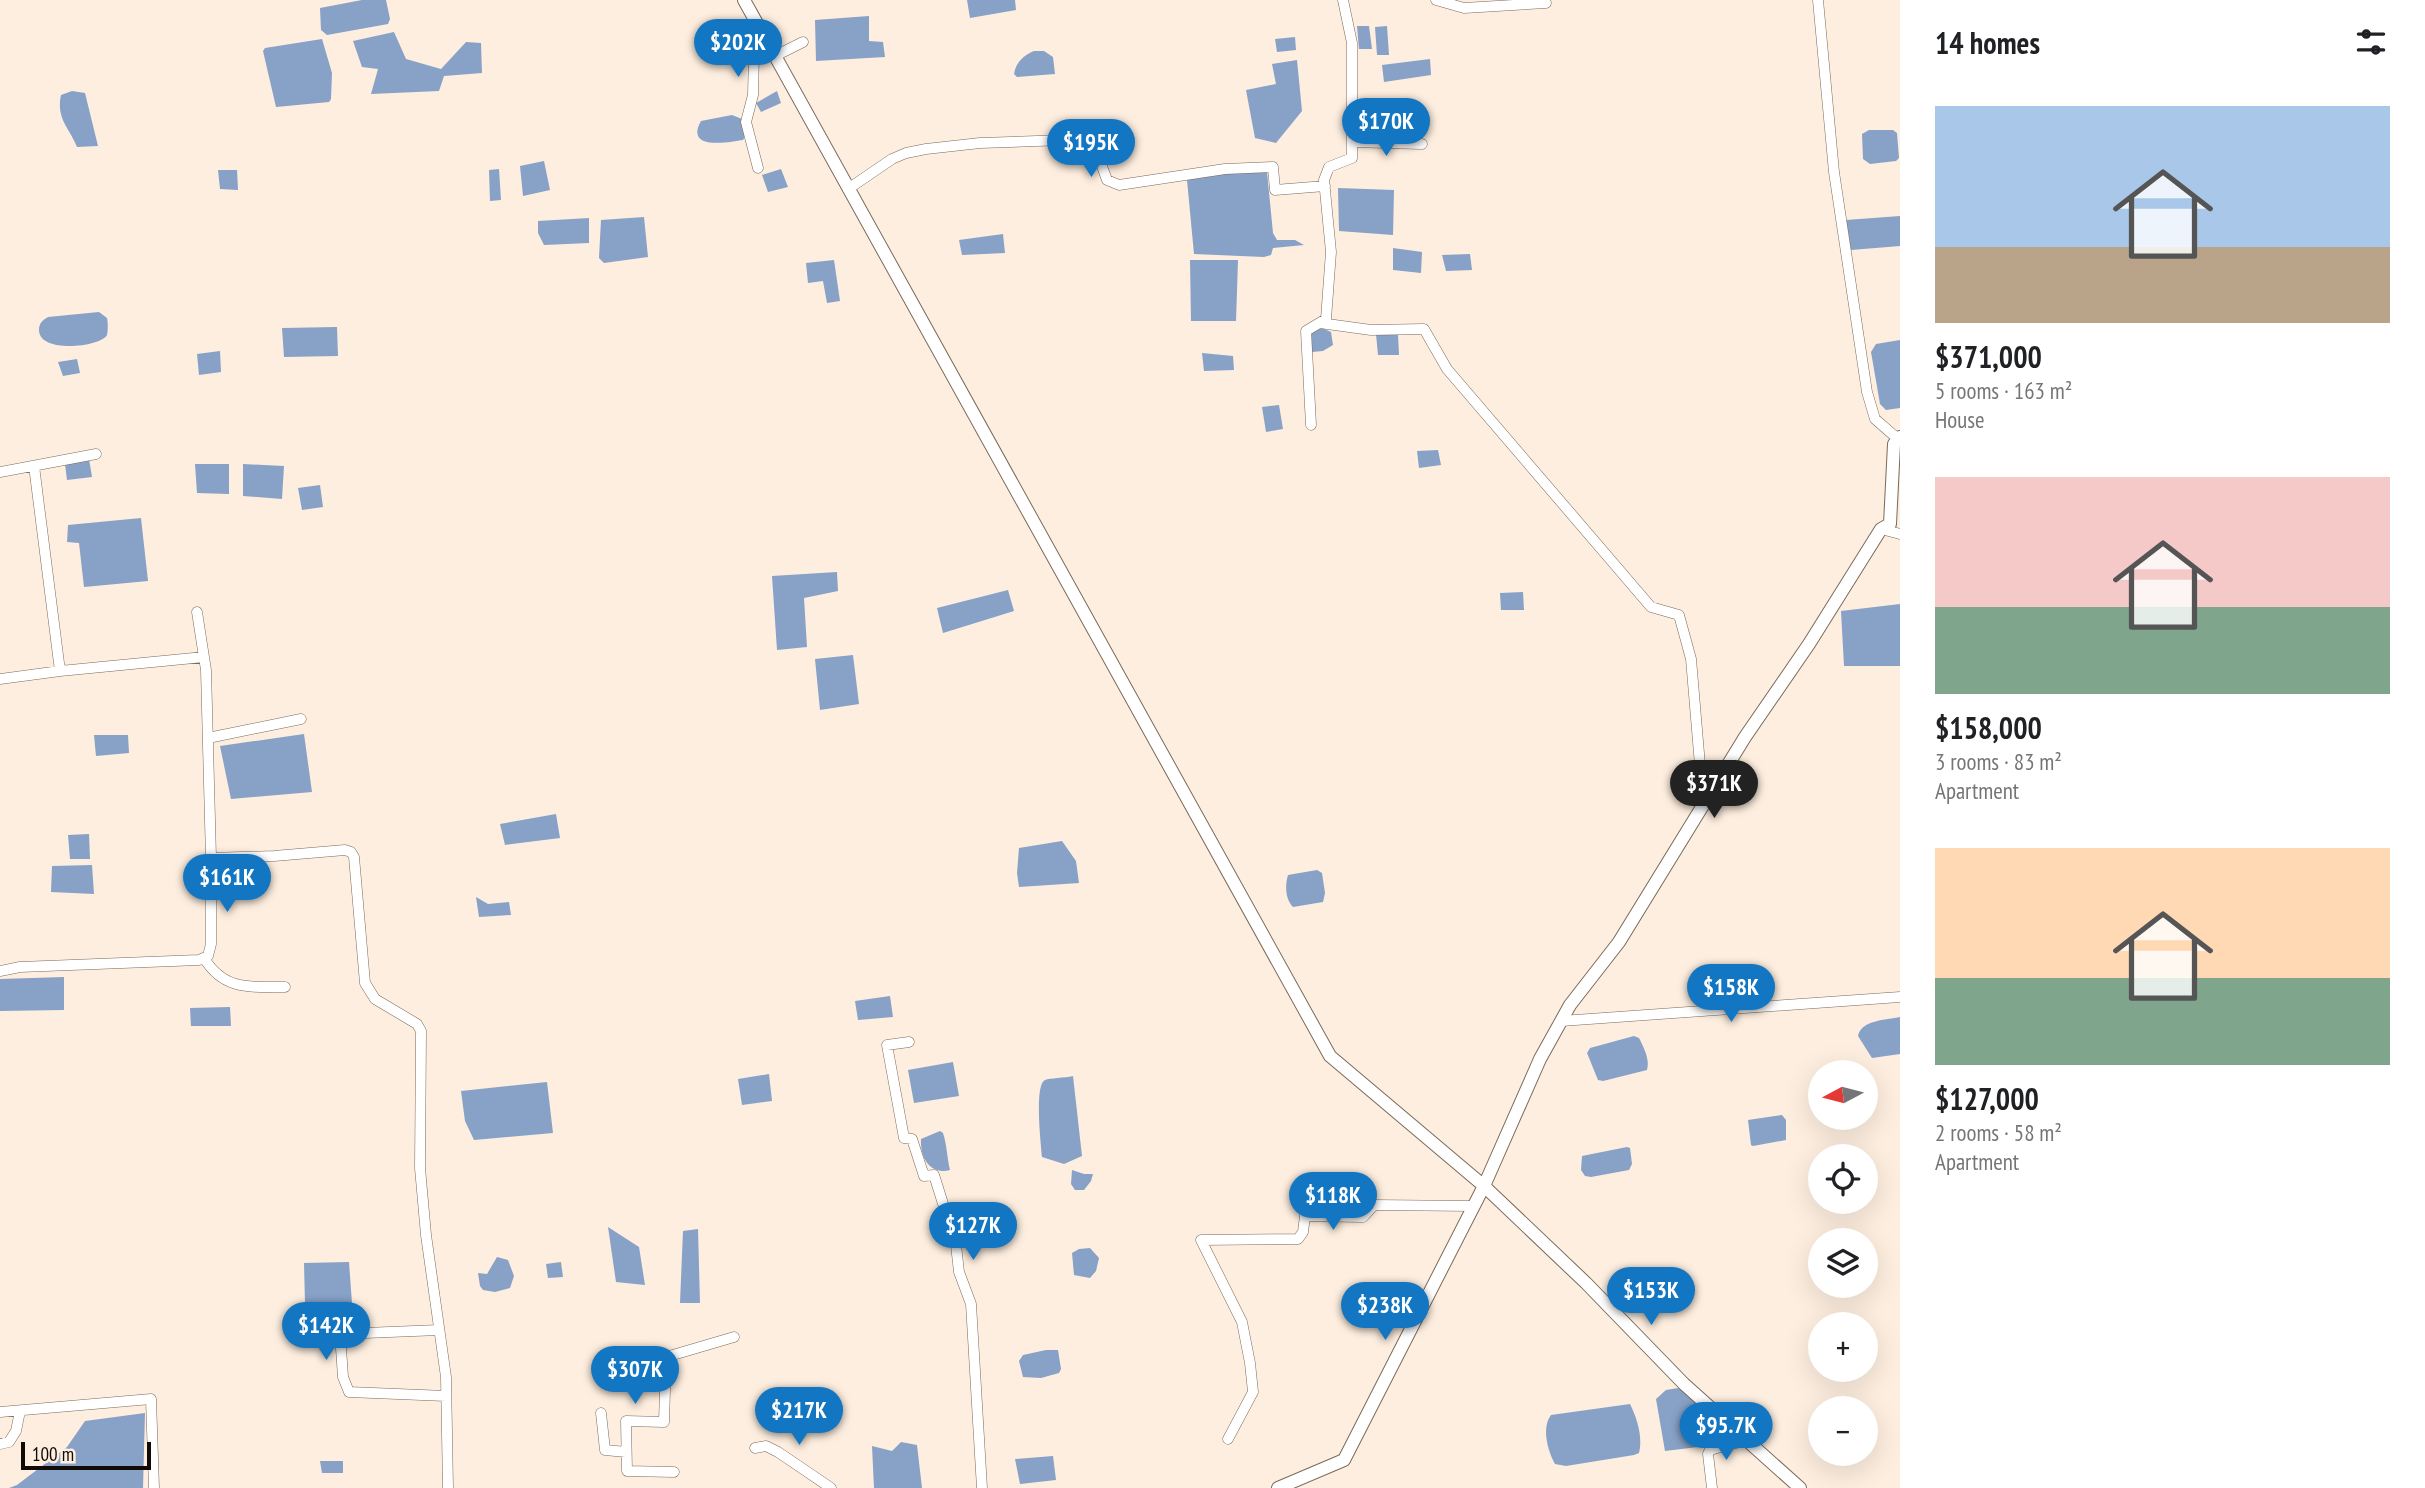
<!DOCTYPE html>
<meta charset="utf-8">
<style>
:root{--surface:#fff;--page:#f6f6f6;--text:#202124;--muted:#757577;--accent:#1276c2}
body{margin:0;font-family:"PT Sans Narrow",sans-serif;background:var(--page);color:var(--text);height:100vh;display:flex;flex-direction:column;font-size:26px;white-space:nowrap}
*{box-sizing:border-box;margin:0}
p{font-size:23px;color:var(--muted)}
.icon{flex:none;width:38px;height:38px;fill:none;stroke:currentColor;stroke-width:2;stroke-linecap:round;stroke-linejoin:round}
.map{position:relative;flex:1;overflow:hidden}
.drawer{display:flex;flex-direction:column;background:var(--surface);width:525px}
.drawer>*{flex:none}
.needle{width:46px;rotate:263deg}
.buttons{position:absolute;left:1808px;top:1060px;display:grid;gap:14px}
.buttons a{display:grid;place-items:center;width:70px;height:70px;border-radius:50%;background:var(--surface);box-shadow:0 7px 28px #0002;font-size:35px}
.scale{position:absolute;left:21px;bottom:18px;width:130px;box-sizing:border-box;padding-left:7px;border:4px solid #100b05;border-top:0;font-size:19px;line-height:24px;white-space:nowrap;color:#100b05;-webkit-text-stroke:5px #fdeedf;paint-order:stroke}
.price{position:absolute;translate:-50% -60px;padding:0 16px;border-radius:24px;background:var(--accent);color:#fff;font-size:23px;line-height:46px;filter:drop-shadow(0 2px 4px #0008)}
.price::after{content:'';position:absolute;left:50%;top:42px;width:21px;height:16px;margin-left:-10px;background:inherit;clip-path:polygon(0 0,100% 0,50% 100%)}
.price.active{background:#222;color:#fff}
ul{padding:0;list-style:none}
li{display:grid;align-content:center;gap:14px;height:371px;padding:0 35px}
li span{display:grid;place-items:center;height:217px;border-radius:0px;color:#555}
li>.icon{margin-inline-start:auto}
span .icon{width:126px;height:126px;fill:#fffc;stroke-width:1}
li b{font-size:30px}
h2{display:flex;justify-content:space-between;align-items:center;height:84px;padding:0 35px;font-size:30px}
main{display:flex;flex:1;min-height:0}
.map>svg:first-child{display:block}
.water{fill:#87a1c7}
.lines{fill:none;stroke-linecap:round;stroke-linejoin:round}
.street-casing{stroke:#7a6a5a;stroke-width:11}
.secondary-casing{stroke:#7a6a5a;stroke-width:14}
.street{stroke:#fff;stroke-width:10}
.secondary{stroke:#fff;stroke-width:12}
</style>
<main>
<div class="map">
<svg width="1900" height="1488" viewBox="0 0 1900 1488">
<rect width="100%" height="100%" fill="#fdeedf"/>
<path class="water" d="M362,0H386L390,19L388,24L327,35L321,30L320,8Z
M967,0H1015L1016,10L970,18Z
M869,16V41L883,42L885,57L816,61L815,20Z
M1357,26H1369L1372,49H1359Z
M1387,26L1389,55H1377L1375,27Z
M394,32L406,59L441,69L466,42L481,43L482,73L444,76L439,91L371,94L378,69L362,67L353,41Z
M1295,37L1296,50L1277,52L1275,39Z
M322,39L332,73L331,99L329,102L276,107L263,51L265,48Z
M1034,51H1044L1053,57L1055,74L1017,77L1014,74C1016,62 1024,55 1034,51Z
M1430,59L1431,75L1384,82L1382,65Z
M1297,60L1302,111L1276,143L1255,138L1246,90L1276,84L1272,64Z
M72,91L85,93L98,146L77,147C69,127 56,119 61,95Z
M777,91L781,103L761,112L756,103Z
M732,115L742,119L746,135L743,140C730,142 684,151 701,121Z
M1869,130H1893L1897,133L1899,158L1896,161L1870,164L1863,159L1862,134Z
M544,161L550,190L523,196L520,166Z
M499,169L501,200L490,201L489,170Z
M781,169L788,187L768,192L762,175Z
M218,170H237L238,190L220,189Z
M1267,172L1273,233L1277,240H1295L1304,245L1273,248L1271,255L1264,257L1194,254L1187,180L1214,173Z
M1338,188L1394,190L1393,235L1339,231Z
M1900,216V246L1851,250L1846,220Z
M644,217L648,257L604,263L599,258L601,220Z
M589,218V243L544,245L538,233V221Z
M1003,234L1005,253L962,255L959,240Z
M1393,248L1422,252L1421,273L1393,270Z
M1470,254L1472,270L1446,271L1442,255Z
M834,260L840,301L827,303L823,281L808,283L806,263Z
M1190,260H1238L1236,321H1191Z
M99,312L107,318C108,322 108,330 107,335C101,347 39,354 39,330C39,323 43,320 48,317Z
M337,327L338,356L284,357L282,328Z
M1322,328L1331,332L1333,345L1323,351L1312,352L1310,333Z
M1376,334H1398L1399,355H1378Z
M1900,340V408L1886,410L1880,404L1871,352L1876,344Z
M220,351L221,372L199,375L197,354Z
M1202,353L1233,356L1234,370L1204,371Z
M77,359L80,373L63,376L58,362Z
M1279,405L1283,429L1266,432L1262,407Z
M1438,450L1441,465L1419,468L1417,451Z
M89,459L92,477L67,480L65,464Z
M195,464H229V494L197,493Z
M243,464L284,466L282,499L243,496Z
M320,485L323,507L302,510L298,488Z
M141,518L148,581L84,587L79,543L67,542L68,525Z
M837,572L838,591L804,598L807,647L777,650L772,576Z
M1008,590L1014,611L943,633L937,608Z
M1523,592L1524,610H1501L1500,593Z
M1900,604V666H1844L1841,611Z
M853,655L859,704L820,710L815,659Z
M304,734L312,792L231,799L220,746Z
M94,735H128L129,753L96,756Z
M556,814L560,838L505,845L500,824Z
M89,834L90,859H70L68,835Z
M1062,841L1076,861L1079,883L1019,887L1017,873L1019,848Z
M92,865L94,894L51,892L52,866Z
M1317,870L1322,873L1325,893L1323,902L1293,907C1285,899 1285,885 1288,875Z
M476,897L488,904L509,902L511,915L479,917Z
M64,977V1010L0,1011V979Z
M890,996L893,1017L858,1020L855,1001Z
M230,1007L231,1026H191L190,1008Z
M1900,1017V1054L1872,1058L1858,1036C1861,1020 1886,1020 1900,1017Z
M1634,1036L1639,1038C1644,1048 1650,1059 1647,1070L1603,1081L1598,1080L1587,1053L1590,1048Z
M953,1062L959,1096L914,1103L908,1070Z
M769,1074L772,1101L742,1105L738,1079Z
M1073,1076L1082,1156L1064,1164L1042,1157C1041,1144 1034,1085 1045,1080C1050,1078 1065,1078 1073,1076Z
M547,1082L553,1133L474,1140L465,1121L461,1091Z
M1782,1115L1786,1120V1140L1753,1146L1751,1145L1748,1120Z
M940,1131L943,1133C947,1145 947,1158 950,1170C930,1175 920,1158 921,1139Z
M1627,1147L1630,1148L1632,1164L1629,1170L1591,1177L1585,1176L1581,1170L1582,1156Z
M1072,1170L1084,1174H1093L1091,1181L1084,1190H1075L1071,1184Z
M608,1227L639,1247L645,1285L616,1282Z
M698,1229L700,1303H680L683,1231Z
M1090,1248L1099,1258L1096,1271L1090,1278L1074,1275L1072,1253L1079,1249Z
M497,1257L508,1260L514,1276L510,1288L495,1292L483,1290L480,1286L478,1273L487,1274Z
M349,1262L353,1317C340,1322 320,1328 308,1320L305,1304L304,1263Z
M561,1262L563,1277L548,1278L546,1264Z
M1046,1350H1058L1061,1369L1059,1373L1041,1378L1023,1377L1019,1361L1023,1355Z
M1678,1388C1700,1400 1709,1419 1704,1443L1698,1447L1665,1451L1656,1399L1666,1390Z
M1630,1404C1637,1418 1643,1437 1639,1453L1634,1455L1566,1466L1555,1464C1548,1451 1541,1428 1551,1415Z
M145,1413L143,1488H9L17,1485L67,1447L85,1421Z
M901,1442L917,1445L922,1488H874L872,1446L892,1451Z
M1053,1456L1056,1480L1020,1484L1015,1459Z
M320,1461H343V1473H322Z"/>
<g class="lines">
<defs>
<path id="street" d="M1436,0L1464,8L1546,3
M1818,0L1834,172L1867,392L1875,419L1898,439
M1352,142L1422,144
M758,168L746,122L753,95L754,53L775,56L803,42
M848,189L892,159L906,153L926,149L980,143L1092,139L1107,180L1119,185L1225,169L1273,167L1275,190L1325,186
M1320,323L1371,330L1424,329L1447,369L1651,607L1679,615L1691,659L1700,765L1706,802
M1311,425L1306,331L1326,319L1331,252L1324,180L1329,167L1352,158V43L1343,0
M34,466L60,671
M0,472L96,454
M1881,529L1900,534
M197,612L206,670L211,858
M0,679L60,671L204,657
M208,738L301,719
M204,958C224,991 251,987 285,987
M0,971L20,967L199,960L208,956L211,944V858L274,856L345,850L351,852L354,857L365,983L375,999L417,1024L421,1031L420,1168L426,1235L446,1377L448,1488
M1561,1021L1900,997
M909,1042L887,1045L904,1138L912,1139L924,1176L934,1175L956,1245L959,1272L971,1304L982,1488
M439,1330L340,1334L343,1377L349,1392L446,1396
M0,1412L151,1399L154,1488
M601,1413L605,1450L626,1452
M1228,1439L1253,1392L1250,1363L1242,1322L1201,1240L1298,1239L1303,1232L1305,1216L1363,1217L1374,1205L1473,1206
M0,1444L9,1442L16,1431L20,1411
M755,1448L766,1446L778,1452L831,1488
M674,1472L627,1471L626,1421L664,1422L666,1357L734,1337
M1712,1488L1708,1454L1710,1450L1747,1440"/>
<path id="secondary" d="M744,0L1330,1056L1484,1186L1586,1283L1684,1384L1800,1488
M1278,1488L1344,1460L1484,1186L1540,1059L1570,1005L1619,942L1745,737L1809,644L1881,529L1890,524L1894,444L1900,437"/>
</defs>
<use href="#street" class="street-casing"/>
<use href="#secondary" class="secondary-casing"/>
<use href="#street" class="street"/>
<use href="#secondary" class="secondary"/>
</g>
</svg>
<div class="buttons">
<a><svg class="needle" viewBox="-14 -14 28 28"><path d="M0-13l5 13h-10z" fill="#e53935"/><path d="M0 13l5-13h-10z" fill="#757577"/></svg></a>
<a><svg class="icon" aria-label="locate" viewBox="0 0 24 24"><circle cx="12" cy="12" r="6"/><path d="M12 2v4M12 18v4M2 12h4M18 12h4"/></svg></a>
<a><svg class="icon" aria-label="layers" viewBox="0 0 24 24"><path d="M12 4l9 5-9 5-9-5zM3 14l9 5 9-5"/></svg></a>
<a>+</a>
<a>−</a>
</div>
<div class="scale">100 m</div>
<b class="price" style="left:738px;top:79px">$202K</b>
<b class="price" style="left:1386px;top:158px">$170K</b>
<b class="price" style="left:1091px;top:179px">$195K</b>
<b class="price active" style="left:1714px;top:820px">$371K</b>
<b class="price" style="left:227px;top:914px">$161K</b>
<b class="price" style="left:1731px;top:1024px">$158K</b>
<b class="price" style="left:1333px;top:1232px">$118K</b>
<b class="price" style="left:973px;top:1262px">$127K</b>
<b class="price" style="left:1651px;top:1327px">$153K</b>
<b class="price" style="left:1385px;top:1342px">$238K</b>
<b class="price" style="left:326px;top:1362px">$142K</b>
<b class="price" style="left:635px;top:1406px">$307K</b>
<b class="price" style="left:799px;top:1447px">$217K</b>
<b class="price" style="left:1726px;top:1462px">$95.7K</b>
</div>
<section class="drawer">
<h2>14 homes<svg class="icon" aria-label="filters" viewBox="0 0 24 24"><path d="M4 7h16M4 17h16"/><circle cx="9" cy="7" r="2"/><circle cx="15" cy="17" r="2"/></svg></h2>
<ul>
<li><span style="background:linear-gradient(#a9c7e8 65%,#b9a48a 0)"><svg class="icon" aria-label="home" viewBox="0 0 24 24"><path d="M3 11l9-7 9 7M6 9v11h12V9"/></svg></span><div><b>$371,000</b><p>5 rooms · 163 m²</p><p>House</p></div></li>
<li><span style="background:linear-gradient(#f6c9c9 60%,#7fa58c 0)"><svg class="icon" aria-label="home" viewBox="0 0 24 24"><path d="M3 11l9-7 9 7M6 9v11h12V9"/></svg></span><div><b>$158,000</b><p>3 rooms · 83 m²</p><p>Apartment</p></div></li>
<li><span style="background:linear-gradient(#ffd9b3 60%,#7fa58c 0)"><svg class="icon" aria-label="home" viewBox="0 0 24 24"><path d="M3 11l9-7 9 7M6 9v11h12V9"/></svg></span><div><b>$127,000</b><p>2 rooms · 58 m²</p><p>Apartment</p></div></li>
</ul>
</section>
</main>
